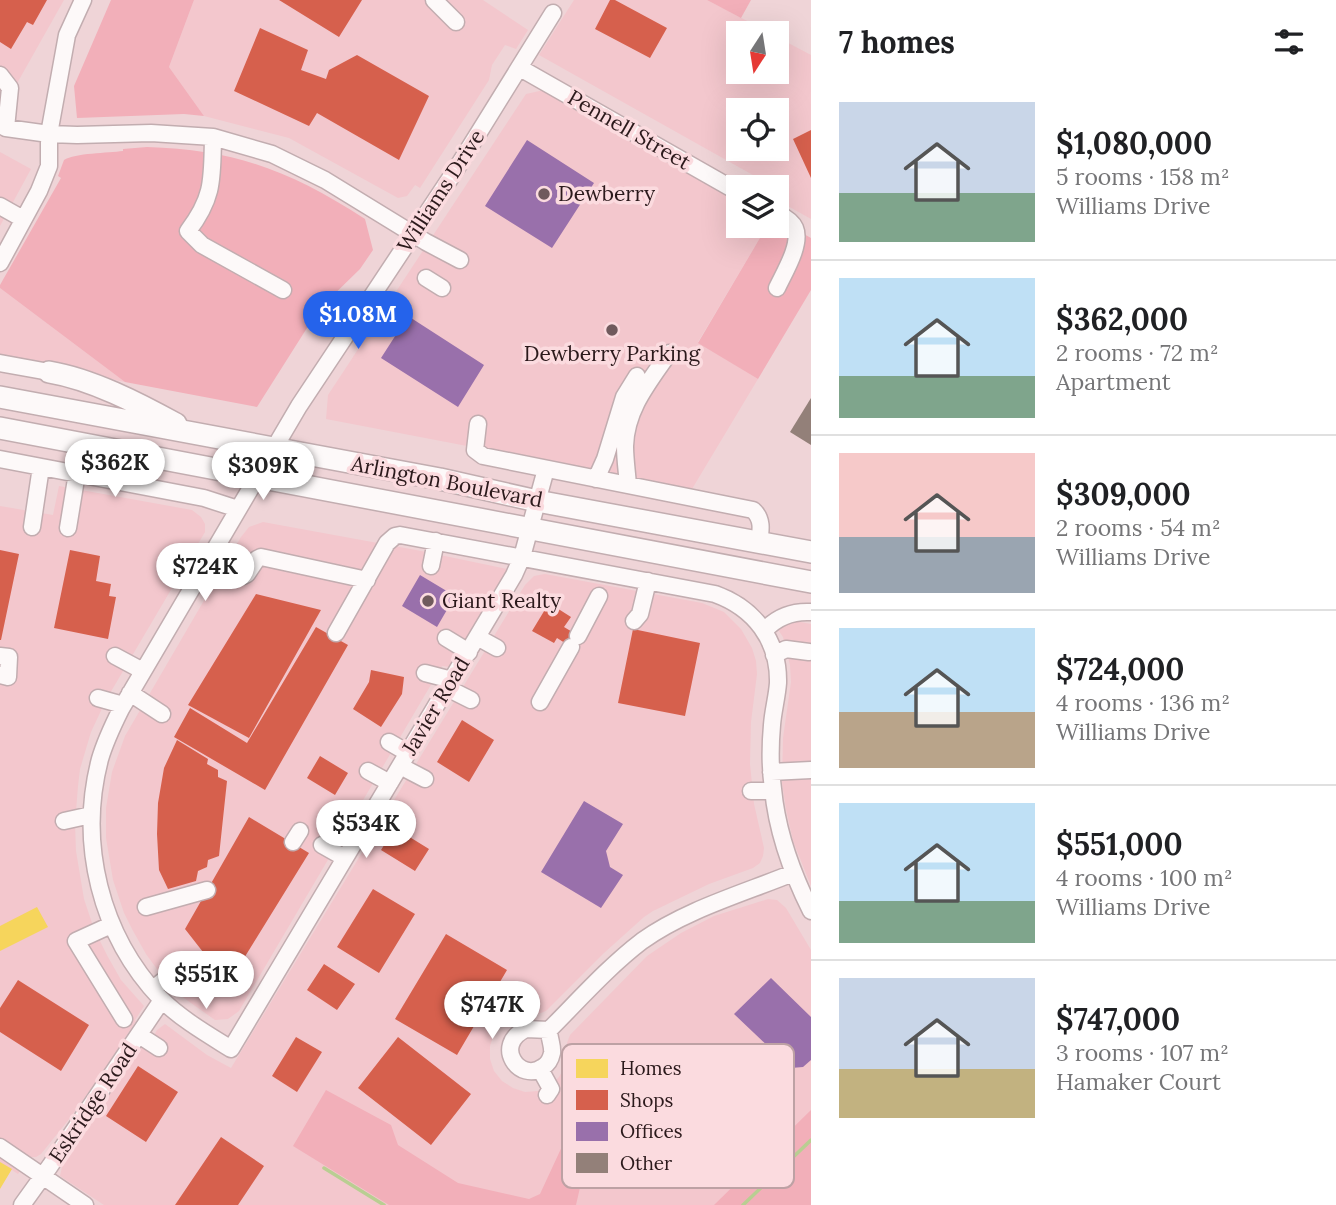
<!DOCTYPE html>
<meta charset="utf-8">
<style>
:root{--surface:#fff;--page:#f2f2f2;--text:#202124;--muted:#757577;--line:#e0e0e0;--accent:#2563eb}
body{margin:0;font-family:Lora,serif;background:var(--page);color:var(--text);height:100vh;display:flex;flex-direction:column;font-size:26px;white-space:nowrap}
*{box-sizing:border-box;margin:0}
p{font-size:23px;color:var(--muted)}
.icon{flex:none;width:38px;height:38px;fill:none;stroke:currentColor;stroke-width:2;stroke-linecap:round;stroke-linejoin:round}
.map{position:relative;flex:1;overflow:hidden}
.sheet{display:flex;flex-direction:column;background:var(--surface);width:525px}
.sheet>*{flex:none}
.needle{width:46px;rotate:192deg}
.fabs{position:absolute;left:726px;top:21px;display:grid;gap:14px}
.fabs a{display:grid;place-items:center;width:63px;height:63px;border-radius:0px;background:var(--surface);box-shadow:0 7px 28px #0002;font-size:35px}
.price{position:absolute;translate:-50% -60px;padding:0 16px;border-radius:24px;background:#fff;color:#222;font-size:23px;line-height:46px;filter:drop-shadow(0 2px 4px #0008)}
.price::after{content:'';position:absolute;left:50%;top:42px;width:21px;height:16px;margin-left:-10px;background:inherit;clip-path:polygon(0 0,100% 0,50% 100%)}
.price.selected{background:var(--accent);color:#fff}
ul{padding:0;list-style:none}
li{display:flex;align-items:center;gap:21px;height:175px;padding:0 28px}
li+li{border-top:2px solid var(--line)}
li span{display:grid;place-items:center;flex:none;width:196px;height:140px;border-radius:0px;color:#555}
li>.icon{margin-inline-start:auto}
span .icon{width:84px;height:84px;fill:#fffc;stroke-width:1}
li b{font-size:30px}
h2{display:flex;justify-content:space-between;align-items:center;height:84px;padding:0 28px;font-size:30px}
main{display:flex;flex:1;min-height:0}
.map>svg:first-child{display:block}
.built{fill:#f3c7cd;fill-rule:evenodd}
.green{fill:#f2afb9}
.homes{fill:#f6d55c}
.shops{fill:#d6604d}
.offices{fill:#9970ab}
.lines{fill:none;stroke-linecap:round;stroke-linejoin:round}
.stream{stroke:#b9ce92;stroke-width:3.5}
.building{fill:#938079}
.minor-casing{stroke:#c2adb0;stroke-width:19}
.major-casing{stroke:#c2adb0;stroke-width:24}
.minor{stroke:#fdf9f9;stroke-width:16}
.major{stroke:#fdf9f9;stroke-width:21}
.poi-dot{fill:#705a5d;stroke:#fbdbdf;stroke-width:2.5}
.labels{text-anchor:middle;stroke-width:7;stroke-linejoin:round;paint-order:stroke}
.street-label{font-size:21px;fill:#2b191b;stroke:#fbdbdf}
.poi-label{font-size:21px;fill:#2b191b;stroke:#fbdbdf;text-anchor:start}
.key{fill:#fbdbdf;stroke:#bda1a4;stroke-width:2}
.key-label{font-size:19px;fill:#2b191b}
</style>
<main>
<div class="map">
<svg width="811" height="1205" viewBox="0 0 811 1205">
<rect width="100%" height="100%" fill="#efd4d7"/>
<path class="built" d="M0,0H64L2,110L0,109Z
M194,0H483L528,30L516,49L505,45L492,65L489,80L420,188L415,185L407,196L398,198L289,138L204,116L169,67Z
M574,0H707L770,33H738V72H777V37L811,55V219L777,200V187H765L760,179L539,55ZM738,110H777V149H738Z
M544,90L730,194L732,208L738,215V226H767L698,342L758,379L692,489L326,419L328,395L526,94Z
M0,152L31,169L0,226Z
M0,288L120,378L125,382L0,356Z
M59,486L192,510L201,517L205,524V532L106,700L91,732L80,769L78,786L75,824L76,851L84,899L94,929L108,957L121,980L144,1006L135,1020L136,1021L98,1079L70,1118L41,1154L36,1157H31L18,1174L0,1162V506L53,515Z
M263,522L416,550L507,569L450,667L442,666L239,1011L228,1019L215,1020L184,998L162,976L146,954L132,929L124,913L113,880L106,838V808L112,772L125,736L241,537L249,527Z
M545,574L702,603L724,612L741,629L752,648L756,661L757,674L751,722L750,764L754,804L764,848L763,856L760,863L753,868L709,884L653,911L644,917L604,953L546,1011L538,1014H527L514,1017L503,1024L494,1034L490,1046V1059L494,1071L502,1081L513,1088L525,1092L538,1091L550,1086L559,1077L565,1066L567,1054V1043L570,1035L647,956L681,933L714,916L768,899L777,900L786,908L811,950V1205H104L60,1176L63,1163L147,1039L151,1041L157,1030L165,1024L207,1055L231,1068L525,585L534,576Z
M769,616L811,624V886L793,841L786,809L782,783L783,738L791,682L790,665L783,637Z"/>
<path class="green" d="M111,0H194L169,67L204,116L184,114L77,118L74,86Z
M707,0H751L741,18Z
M147,147C237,150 290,171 365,219L373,250L360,269L319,309L257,407L125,382L0,288V285L61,178L58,176L64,160C75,153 108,153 123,151V149Z
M777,219L811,238V290L758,379L698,343L767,226H777Z
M326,1090L391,1125L398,1145L458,1183L529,1199L540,1194L571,1127L592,1135L576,1205H389L293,1146Z
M811,1110V1205H714Z"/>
<path class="homes" d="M37,907L48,927L0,951V926Z
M0,1162L12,1169L0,1189Z"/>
<path class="shops" d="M0,0H47L33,25L27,22L11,49L0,42Z
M279,0H362L339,37Z
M610,0H615L667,28L650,58L595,29Z
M260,28L308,50L301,70L326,79L329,70L357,55L429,96L399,160L317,113L309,126L234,91Z
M811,130V178L793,139Z
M0,550L19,554L1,640H0Z
M70,550L100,556L96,581L111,584L109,596L116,597L108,639L54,628Z
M256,594L321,610L249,738L188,705Z
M549,603L571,617L564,627L584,639L576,650L557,638L554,643L532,631Z
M316,627L348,645L265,790L174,737L190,708L247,743Z
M633,629L700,643L685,716L618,703Z
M371,670L404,677L402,694L381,727L353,709L369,682Z
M462,720L494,740L469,782L437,762Z
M177,740L208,759L207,764L218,770V777L227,781L219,856L208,860L207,867L198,871L196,881L168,889L159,870L157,834L158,803L164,768Z
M320,756L348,773L335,795L307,778Z
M249,817L309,853L233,976L203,952L185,929Z
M395,828L429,849L415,871L381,850Z
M373,889L415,914L379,973L337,947Z
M446,934L507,970L457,1055L395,1019Z
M324,964L355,984L337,1010L307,990Z
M18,980L89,1025L61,1071L0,1032V1008Z
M296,1037L322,1052L297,1092L272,1076Z
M398,1037L471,1094L431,1145L358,1088Z
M138,1066L178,1092L146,1142L106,1116Z
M221,1137L264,1166L238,1205H175Z"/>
<path class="offices" d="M527,140L594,183L552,248L485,206Z
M408,316L484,365L458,407L381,358Z
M420,575L455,596L437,627L402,606Z
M584,801L623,824L606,851L610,867L623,875L601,908L541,872Z
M771,978L811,1017V1060L803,1067L791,1068L734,1014Z"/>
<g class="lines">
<path class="stream" d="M324,1168L384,1205
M743,1205L811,1140"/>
</g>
<path class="building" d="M811,398V445L790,432Z"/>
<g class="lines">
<defs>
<path id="minor" d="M434,0L456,22
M520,68L738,192
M0,75L10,88L6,128
M0,125L6,128L49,134L77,135L151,133L213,137L272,154L325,180L426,242L460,260
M213,137C212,179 214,197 188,231L202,245L283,290
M0,206L23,219
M0,263L39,191L49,166V134L67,35L83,0
M426,278L442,288
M777,288C784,273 802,244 795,228C792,221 783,216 777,213
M0,363L49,372
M478,424L475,450L483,456L753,510C763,519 761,530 759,543
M0,459L204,498L238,509
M546,469L522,557L514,575L231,1049C207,1034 181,1019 161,999C100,935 78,843 100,759C105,742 113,725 121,709L299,406L455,171L553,13
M596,479L605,459L624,397L637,376
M628,485C627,472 625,459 625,446C626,409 649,382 669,353
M32,527L41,467
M68,528L77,473
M208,562L224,572L243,576L247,574L257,559L261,557L367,580
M431,566L436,541
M634,621L640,614L648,581
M765,630C777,617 793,611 811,612
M336,633L387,543L395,536L400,535L715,594C754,608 779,640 778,683C777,697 773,711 772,725C770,747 770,768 773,789C777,832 792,873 811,911
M578,636L599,596
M477,637L497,648
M446,638L469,652
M774,655L786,649L809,652
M0,656L9,657L8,677L0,675
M115,656L143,671
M425,673L452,680
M447,688L471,700
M130,693L162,714
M98,698L123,705
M540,702L571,647
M389,742L408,753
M400,766L425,779
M368,771L390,783
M771,772L811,770
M751,791H773
M345,813L365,825
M64,821L91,815
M293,842L300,831
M322,845L345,858
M146,907L207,890
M111,925L76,941L124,1019
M153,989L183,965
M526,1029L549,1030C549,1038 553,1046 552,1053C551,1058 548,1064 543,1067C520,1084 492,1045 526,1029Z
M549,1030C579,1000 608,967 642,941C685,910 744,893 793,873
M139,1035L159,1048
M540,1069L551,1089L547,1095
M0,1147L85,1205
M22,1205L50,1166L162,1000"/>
<path id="major" d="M49,372C91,379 138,403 176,424
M0,397L440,479L537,501L811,552
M0,428L811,582"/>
</defs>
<use href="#minor" class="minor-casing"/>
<use href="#major" class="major-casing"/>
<use href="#minor" class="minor"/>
<use href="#major" class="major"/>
</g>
<g class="poi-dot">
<circle cx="544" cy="194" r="7"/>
<circle cx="612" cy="330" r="7"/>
<circle cx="428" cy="601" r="7"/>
</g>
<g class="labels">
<g class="street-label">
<text transform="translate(629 130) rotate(30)" y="7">Pennell Street</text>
<text transform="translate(441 191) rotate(-57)" y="7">Williams Drive</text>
<text transform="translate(447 482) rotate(11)" y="7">Arlington Boulevard</text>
<text transform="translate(436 706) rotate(-59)" y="7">Javier Road</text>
<text transform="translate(93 1103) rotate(-56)" y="7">Eskridge Road</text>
</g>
<g class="poi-label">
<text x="558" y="201">Dewberry</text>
<text x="612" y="361" text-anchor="middle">Dewberry Parking</text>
<text x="442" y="608">Giant Realty</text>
</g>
</g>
<rect x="562" y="1044" width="232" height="144" rx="10" class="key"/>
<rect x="576" y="1059" width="32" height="19" fill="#f6d55c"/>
<rect x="576" y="1090" width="32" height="20" fill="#d6604d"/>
<rect x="576" y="1122" width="32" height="19" fill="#9970ab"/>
<rect x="576" y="1153" width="32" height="20" fill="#938079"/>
<g class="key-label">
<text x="620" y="1075">Homes</text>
<text x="620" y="1107">Shops</text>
<text x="620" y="1138">Offices</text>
<text x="620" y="1170">Other</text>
</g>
</svg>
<div class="fabs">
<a><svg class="needle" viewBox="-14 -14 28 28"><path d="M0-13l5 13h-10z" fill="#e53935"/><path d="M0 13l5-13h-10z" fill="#757577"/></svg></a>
<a><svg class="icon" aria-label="locate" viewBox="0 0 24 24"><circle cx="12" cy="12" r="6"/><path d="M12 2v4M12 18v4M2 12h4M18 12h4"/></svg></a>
<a><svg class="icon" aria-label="layers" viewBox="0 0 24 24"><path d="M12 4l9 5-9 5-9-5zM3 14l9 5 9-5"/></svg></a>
</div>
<b class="price selected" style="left:358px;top:351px">$1.08M</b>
<b class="price" style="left:115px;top:499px">$362K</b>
<b class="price" style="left:263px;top:502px">$309K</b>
<b class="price" style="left:205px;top:603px">$724K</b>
<b class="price" style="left:366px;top:860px">$534K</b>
<b class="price" style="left:206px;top:1011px">$551K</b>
<b class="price" style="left:492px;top:1041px">$747K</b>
</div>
<section class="sheet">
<h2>7 homes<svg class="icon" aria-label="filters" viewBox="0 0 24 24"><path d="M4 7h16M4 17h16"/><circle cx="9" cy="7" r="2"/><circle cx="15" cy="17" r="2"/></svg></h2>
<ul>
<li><span style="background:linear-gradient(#c9d6e8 65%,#7fa58c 0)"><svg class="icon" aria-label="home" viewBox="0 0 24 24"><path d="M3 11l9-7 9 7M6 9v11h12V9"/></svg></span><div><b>$1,080,000</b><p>5 rooms · 158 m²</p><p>Williams Drive</p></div></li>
<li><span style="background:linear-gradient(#bfe0f5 70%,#7fa58c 0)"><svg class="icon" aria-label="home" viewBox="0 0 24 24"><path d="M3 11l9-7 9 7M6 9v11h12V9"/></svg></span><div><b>$362,000</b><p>2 rooms · 72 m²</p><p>Apartment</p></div></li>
<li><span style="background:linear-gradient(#f6c9c9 60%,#9aa5b1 0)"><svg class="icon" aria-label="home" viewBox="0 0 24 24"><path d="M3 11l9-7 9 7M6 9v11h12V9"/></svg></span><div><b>$309,000</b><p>2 rooms · 54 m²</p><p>Williams Drive</p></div></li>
<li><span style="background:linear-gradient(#bfe0f5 60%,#b9a48a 0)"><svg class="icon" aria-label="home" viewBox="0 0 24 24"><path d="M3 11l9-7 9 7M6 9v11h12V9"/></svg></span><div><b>$724,000</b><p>4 rooms · 136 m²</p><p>Williams Drive</p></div></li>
<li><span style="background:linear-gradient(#bfe0f5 70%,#7fa58c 0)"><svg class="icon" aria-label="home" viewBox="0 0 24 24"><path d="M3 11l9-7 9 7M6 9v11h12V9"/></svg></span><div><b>$551,000</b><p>4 rooms · 100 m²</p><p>Williams Drive</p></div></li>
<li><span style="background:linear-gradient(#c9d6e8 65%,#c2b280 0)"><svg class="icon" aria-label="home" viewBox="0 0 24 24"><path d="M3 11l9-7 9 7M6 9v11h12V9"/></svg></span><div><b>$747,000</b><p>3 rooms · 107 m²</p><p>Hamaker Court</p></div></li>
</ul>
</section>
</main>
